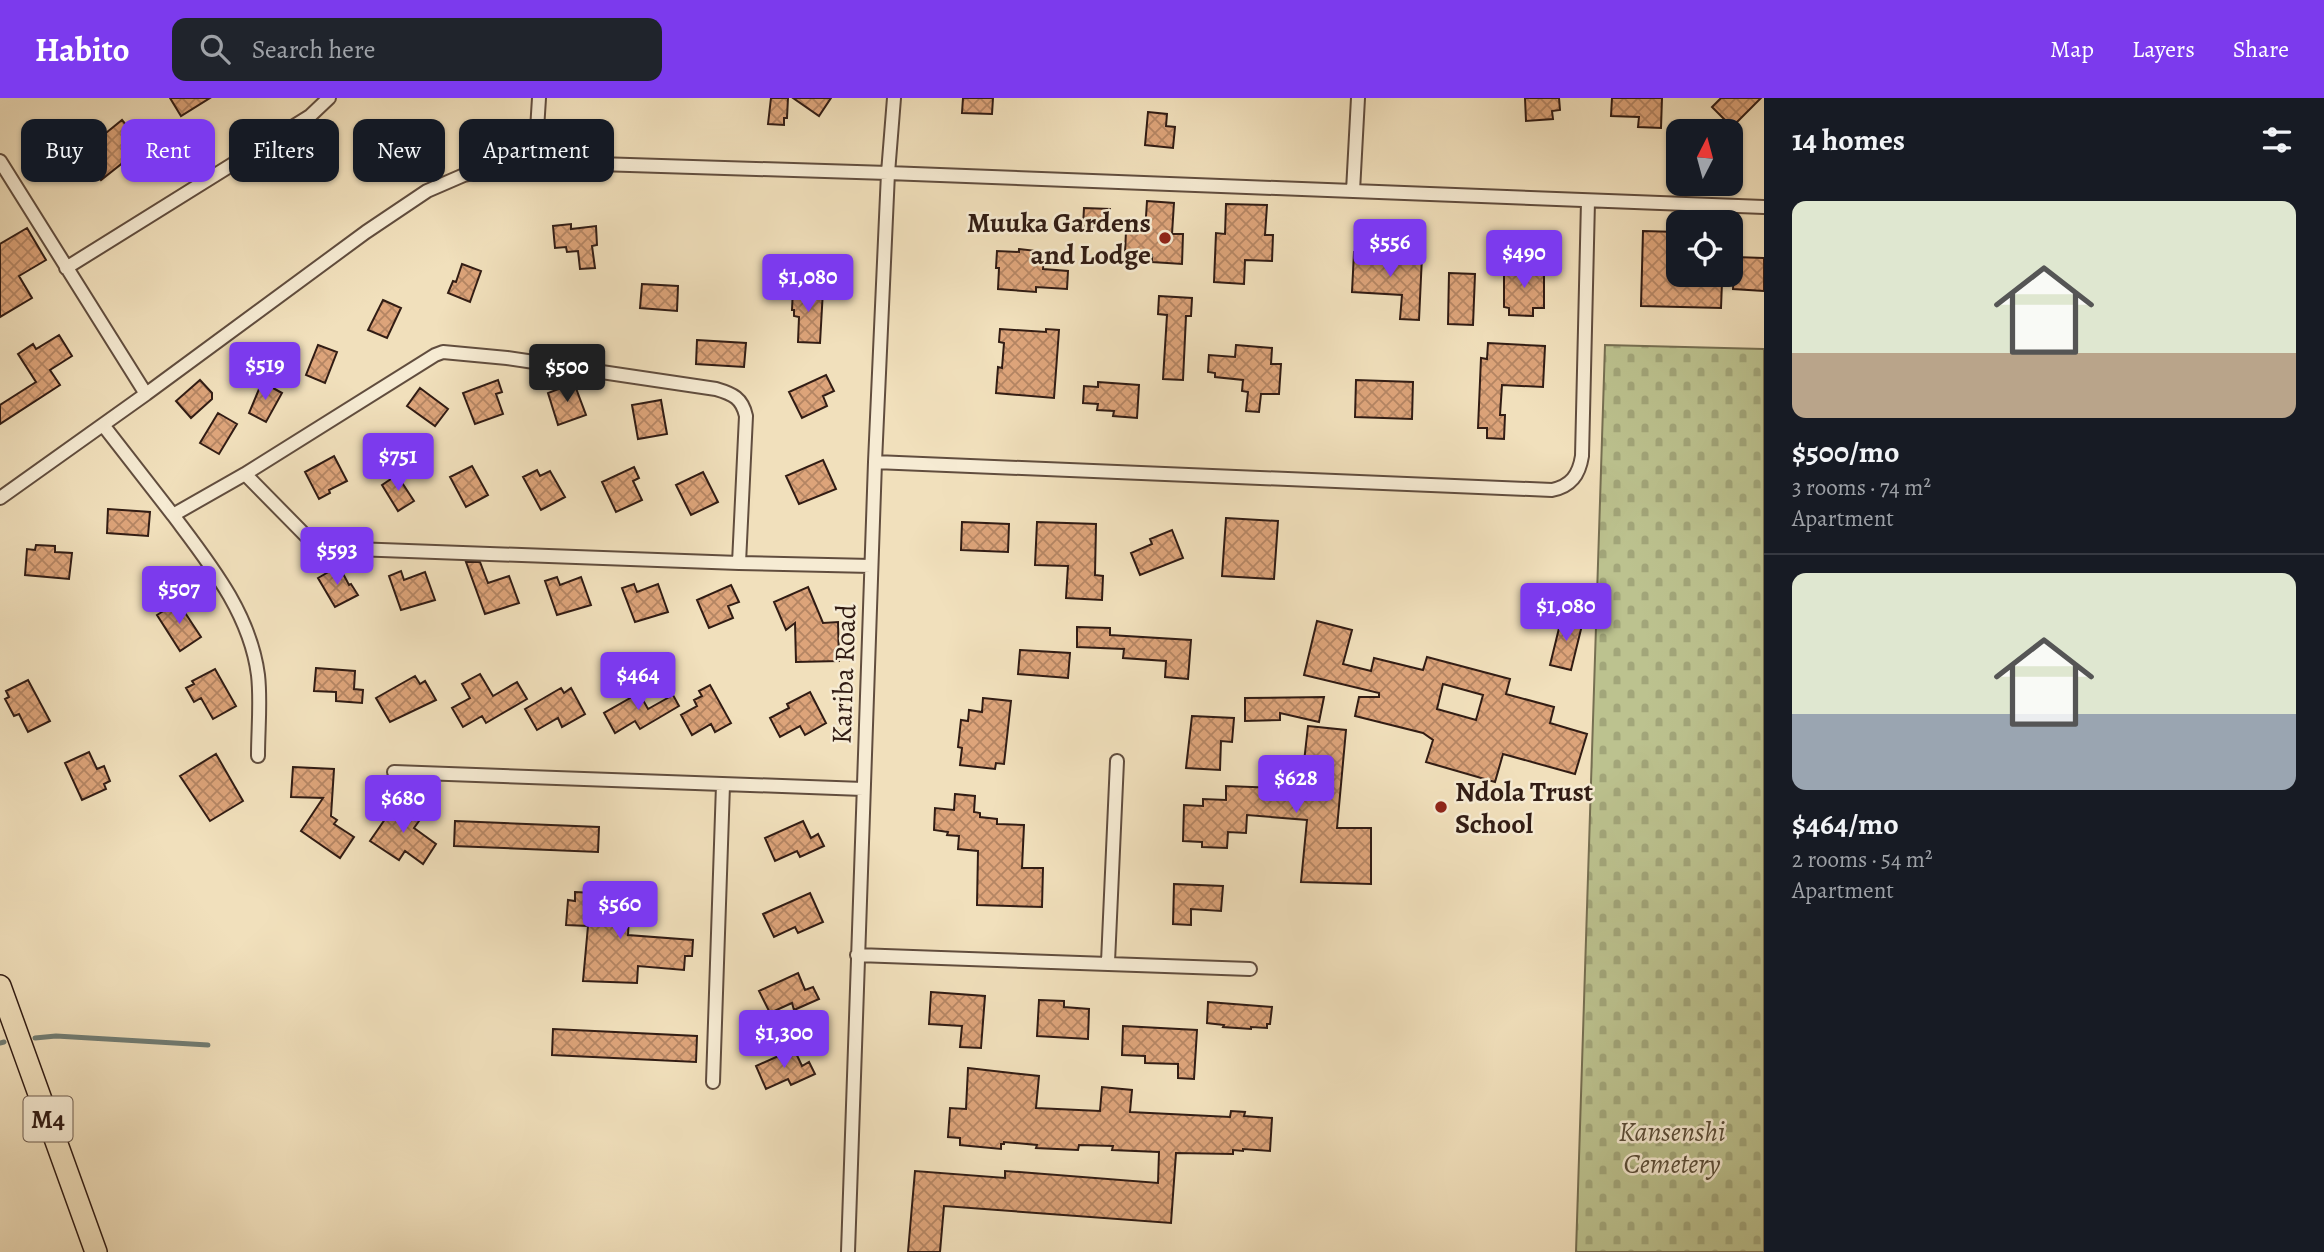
<!DOCTYPE html>
<meta charset="utf-8">
<style>
:root{--surface:#171b24;--page:#20242c;--text:#f1f3f6;--muted:#9ea1a6;--line:#363941;--accent:#7c3aed}
body{margin:0;font-family:Alegreya,serif;background:var(--page);color:var(--text);height:100vh;display:flex;flex-direction:column;font-size:26px;white-space:nowrap}
*{box-sizing:border-box;margin:0}
p{font-size:23px;color:var(--muted)}
.icon{flex:none;width:38px;height:38px;fill:none;stroke:currentColor;stroke-width:2;stroke-linecap:round;stroke-linejoin:round}
.map{position:relative;flex:1;overflow:hidden}
.drawer{display:flex;flex-direction:column;background:var(--surface);width:560px}
.drawer>*{flex:none}
.top-card{position:absolute;left:21px;top:21px;width:665px;height:63px;display:flex;gap:14px}
.needle{width:46px;rotate:6deg}
.tools{position:absolute;left:1666px;top:21px;display:grid;gap:14px}
.tools a{display:grid;place-items:center;width:77px;height:77px;border-radius:14px;background:var(--surface);box-shadow:0 2px 5px #0004;font-size:35px}
.price{position:absolute;translate:-50% -60px;padding:0 16px;border-radius:7px;background:var(--accent);color:#fff;font-size:23px;line-height:46px;filter:drop-shadow(0 2px 4px #0008)}
.price::after{content:'';position:absolute;left:50%;top:42px;width:21px;height:16px;margin-left:-10px;background:inherit;clip-path:polygon(0 0,100% 0,50% 100%)}
.price.on{background:#222;color:#fff}
ul{padding:0;list-style:none}
li{display:grid;align-content:center;gap:14px;height:371px;padding:0 28px}
li+li{border-top:2px solid var(--line)}
li span{display:grid;place-items:center;height:217px;border-radius:14px;color:#555}
li>.icon{margin-inline-start:auto}
span .icon{width:126px;height:126px;fill:#fffc;stroke-width:1}
li b{font-size:30px}
h2{display:flex;justify-content:space-between;align-items:center;height:84px;padding:0 28px;font-size:30px}
.chip{padding:0 24px;border-radius:14px;background:var(--surface);box-shadow:0 2px 5px #0004;font-size:24px;line-height:63px}
.chip.on{background:var(--accent);color:#fff}
header{display:flex;align-items:center;gap:42px;box-sizing:border-box;height:98px;padding:0 35px;background:var(--accent);color:#fff}
header strong{font-size:33px}
nav{display:flex;gap:38px;margin-inline-start:auto;font-size:24px}
.search{width:490px;height:63px;background:var(--page);display:flex;align-items:center;gap:18px;box-sizing:border-box;padding:0 24px;border-radius:14px;color:var(--muted);font-size:26px}
main{display:flex;flex:1;min-height:0}
.map>svg:first-child{display:block}
.cemetery{fill:url(#cemetery-stones);stroke:#766f52;stroke-width:2}
.lines{fill:none;stroke-linecap:round;stroke-linejoin:round}
.stream{stroke:#717d74;stroke-width:5}
.building{fill:url(#building-cross-hatch);stroke:#311c14;stroke-width:2;fill-rule:evenodd}
.street-casing{stroke:#614d3e;stroke-width:16}
.primary-casing{stroke:#311c14;stroke-width:24}
.street{stroke:#f6ebd3;stroke-width:12}
.primary{stroke:#f1e0bc;stroke-width:21}
.poi-dot{fill:#8f2418;stroke:#f6ebd3;stroke-width:2.5}
.labels{text-anchor:middle;stroke-width:5;stroke-linejoin:round;paint-order:stroke}
.shield{fill:#f6ebd3;stroke:#6c5a4d;stroke-width:2}
.shield-label{font-size:26px;font-weight:bold;fill:#311c14}
.poi-label{font-size:28px;font-weight:bold;fill:#311c14;stroke:#f6ebd3;text-anchor:end}
.street-label{font-size:28px;fill:#311c14;stroke:#f6ebd3}
.park-label{font-size:28px;font-style:italic;fill:#5b4e39;stroke:#f6ebd3}
</style>
<header>
<strong>Habito</strong>
<div class="search"><svg class="icon" aria-label="search" viewBox="0 0 24 24"><circle cx="10" cy="10" r="6"/><path d="M15 15l6 6"/></svg>Search here</div>
<nav><a>Map</a><a>Layers</a><a>Share</a></nav>
</header>
<main>
<div class="map">
<svg width="1764" height="1154" viewBox="0 0 1764 1154">
<defs>
<pattern id="cemetery-stones" width="16" height="16" patternUnits="userSpaceOnUse" patternTransform="scale(1.75)"><rect width="16" height="16" fill="#bcc28f"/><path d="M2 7V4a2 2 0 0 1 4 0v3zM10 15v-3a2 2 0 0 1 4 0v3z" fill="#a2a67a"/></pattern>
<pattern id="building-cross-hatch" width="8" height="8" patternUnits="userSpaceOnUse" patternTransform="scale(1.75)"><rect width="8" height="8" fill="#dda47a"/><path d="M0 0l8 8M0 8l8-8" fill="none" stroke="#b48563"/></pattern>
</defs>
<rect width="100%" height="100%" fill="#f1e0bc"/>
<filter id="stains"><feTurbulence type="fractalNoise" baseFrequency=".00286" numOctaves="4"/><feColorMatrix values="0 0 0 0 .2 0 0 0 0 .09 0 0 0 0 .02 0 0 0 .5 -.17"/></filter>
<radialGradient id="worn" r=".72"><stop offset=".6" stop-color="#630" stop-opacity="0"/><stop offset="1" stop-color="#630" stop-opacity=".3"/></radialGradient>
<path class="cemetery" d="M1605,247L1764,251V1154H1576Z"/>
<g class="lines">
<path class="stream" d="M35,940L56,938L208,947
M0,945L4,944"/>
</g>
<path class="building" d="M170,0H210L181,18Z
M771,0H788L787,20H784V27L768,26Z
M793,0H831L819,18Z
M963,0H993L992,16L962,15Z
M1525,0H1559L1560,12L1552,13L1553,21L1526,23Z
M1612,0H1662L1661,30L1638,29L1639,19L1611,18Z
M1721,0H1761L1732,29L1712,9Z
M1148,14L1167,16L1166,28L1175,29L1173,50L1145,47Z
M122,22L150,56L135,68L129,60L101,82L85,62L102,49L96,43Z
M1147,103L1174,105L1172,136H1183L1182,166L1152,164V157L1125,155L1126,133L1145,134Z
M1226,106L1267,107L1265,137H1273L1272,163L1245,162L1244,186L1214,184L1216,135L1225,136Z
M1084,110L1110,111L1109,129L1083,128Z
M571,126V131L596,128L597,147L592,148L595,170L580,171L578,153L567,154L566,149L555,150L553,128Z
M27,130L46,162L19,178L32,200L0,219V146Z
M1643,133L1678,134V182L1722,184L1721,210L1641,208Z
M1019,151L1037,153L1036,158H1044L1043,171L1068,173L1067,191L1036,189V194L998,191L999,170H996L997,153L1019,154Z
M1354,154L1422,158L1419,222L1400,221L1402,197L1352,194Z
M1735,159L1764,160V193L1733,191Z
M462,166L481,173L470,204L448,195L453,183L456,184Z
M1504,169L1544,170V210H1533V218L1509,217V210L1504,209Z
M1449,175L1475,176L1473,227L1448,226Z
M642,186L678,188L677,213L640,210Z
M793,190L823,192L820,245L798,244L799,219L794,218V212H792Z
M1159,198L1192,200L1191,218H1186L1183,282L1163,281L1167,217L1158,216Z
M383,202L401,210L387,240L368,232Z
M1000,231L1046,234V231L1059,232L1054,300L996,295L998,269L1002,270L1004,245L999,244Z
M59,237L72,258L50,272L60,287L0,326V307L36,284L18,256L33,246L36,251Z
M697,242L746,245L744,269L696,266Z
M1488,245L1545,248L1543,289L1502,287L1500,317H1505L1504,341L1487,340V330H1478L1481,260L1487,261Z
M318,247L337,254L325,285L306,277Z
M1236,247L1272,250L1271,266H1281L1279,296H1261L1259,314L1246,313L1248,294L1242,293L1243,282L1215,279V275L1208,274L1209,257L1235,259Z
M826,277L834,293L823,298L827,308L802,320L789,294Z
M200,282L212,295V301L191,320L176,303Z
M498,282L502,294L496,296L503,316L475,326L463,295Z
M1356,282L1413,284L1412,321L1355,319Z
M262,284L282,295L266,324L249,315Z
M1098,284L1139,287L1137,320L1113,318L1114,313L1097,312L1098,306L1083,305L1084,288L1098,289Z
M574,285L586,317L558,327L548,295Z
M420,290L448,311L435,328L407,308Z
M661,302L667,336L638,341L632,307Z
M218,315L237,326L219,356L200,345Z
M334,358L347,383L329,392L330,395L319,401L305,374Z
M823,362L836,391L799,406L786,378Z
M472,368L488,397L466,409L450,379Z
M634,369L639,380L633,383L642,402L616,414L602,384Z
M537,372L540,378L550,373L565,399L541,412L523,379Z
M703,374L718,404L691,417L676,387Z
M397,377L414,403L398,413L382,387Z
M108,411L150,414L148,438L107,435Z
M1226,420L1278,423L1274,481L1222,478Z
M962,424L1009,426L1008,454L961,452Z
M1037,424L1096,426L1095,477L1103,478L1102,502L1066,500L1068,468L1035,467Z
M1172,432L1183,460L1140,477L1131,455L1152,446L1150,441Z
M36,447L55,448V454L72,455L69,481L25,477L27,451L35,452Z
M466,464H480L488,485L509,478L519,505L485,516Z
M339,468L349,487L351,486L358,497L335,509L318,480Z
M401,473L404,482L425,474L435,502L401,512L389,478Z
M557,479L560,487L581,479L591,507L557,517L545,483Z
M634,486L637,494L658,486L668,514L635,524L622,490Z
M731,487L739,504L728,508L733,520L709,530L697,502Z
M808,489L823,525L838,524L839,563L796,564L795,525L786,532L774,504Z
M178,504L201,539L180,553L157,517Z
M1562,518L1583,523L1571,572L1550,567Z
M1317,523L1352,532L1343,566L1371,573L1374,560L1423,572L1427,559L1510,581L1506,596L1554,609L1550,625L1587,636L1575,676L1503,656L1495,684L1426,664L1433,642L1423,635L1355,618L1359,599H1379V595L1304,577ZM1443,586L1483,597L1476,622L1437,611Z
M1077,529L1110,530V537L1191,542L1188,581L1165,579L1166,563L1123,560L1124,551L1077,549Z
M1020,552L1070,555L1068,580L1018,576Z
M316,570L355,573L354,591L363,592L362,605L336,603V594L314,593Z
M215,571L236,608L213,621L201,600L194,604L186,590L194,586L192,583Z
M480,576L493,598L517,584L527,601L486,625L482,618L463,629L452,610L470,600L462,586Z
M415,578L420,586L425,583L436,602L390,624L376,600Z
M28,582L50,623L28,634L19,616L14,618L5,601L9,599L6,593Z
M710,587L731,625L715,634L711,626L692,637L681,617L697,608L694,602L702,598L699,593Z
M561,590L564,595L571,590L585,616L562,629L558,620L537,632L525,611Z
M810,594L826,625L805,637L800,628L780,639L770,620L789,610L787,606Z
M639,595L648,611L673,597L679,608L640,631L635,623L615,635L604,615Z
M1324,599L1319,624L1280,615V622L1245,623V600Z
M983,600L1011,603L1004,666L996,665L995,671L960,667L962,650L958,649L961,622L968,623L969,612L982,614Z
M1192,618L1234,620L1232,644L1221,643L1220,672L1186,670Z
M1308,628L1346,632L1337,730H1371V786L1301,784L1307,722L1247,717L1246,735L1228,734L1227,750L1202,749V744L1183,743L1184,707L1203,708V701L1226,702V688L1301,691Z
M89,654L97,671L104,668L110,683L104,686L106,691L82,702L65,665Z
M216,656L243,703L210,723L180,678Z
M293,669L334,671L331,718L337,722L334,726L354,739L340,760L301,733L323,700L291,699Z
M955,696L975,698L974,714L980,715V719L997,721V726L1024,727L1022,770H1043L1042,809L977,807L978,753L958,751L959,738L947,737L948,734L934,732L935,710L954,712Z
M399,701L411,709L407,715L419,723L414,730L436,746L423,766L405,753L399,762L370,743Z
M455,723L599,729L598,754L454,748Z
M803,723L811,740L818,736L824,748L800,759L797,753L775,763L765,740Z
M1174,786L1223,788L1221,813L1191,811V827L1173,826Z
M575,794L630,797L628,837L693,842L692,858H685L684,872L638,868L637,885L583,883L588,828L566,827L568,802L575,803Z
M810,795L823,824L798,835L795,829L774,839L763,816Z
M798,875L805,892L813,889L819,901L794,912L792,905L770,915L759,893Z
M931,894L985,898L981,950L960,949L962,928L929,926Z
M1039,902L1064,903V909L1089,911L1088,941L1037,938Z
M1208,904L1272,909L1270,926H1267V930L1251,929V931L1223,929L1224,927L1207,925Z
M1123,928L1197,932L1194,981L1178,980V966L1145,965V958L1122,957Z
M553,931L697,938L696,964L552,957Z
M794,951L802,968L809,964L815,976L791,987L788,981L766,991L756,968Z
M968,970L1039,978L1036,1010L1100,1013L1102,989L1132,992L1130,1014L1230,1019L1231,1013L1245,1014L1244,1018L1272,1020L1270,1053L1243,1051V1053L1233,1052V1056L1176,1055L1171,1125L944,1108L940,1154H908L915,1073L1005,1080V1073L1158,1085L1159,1054L1112,1052L1113,1048L1079,1047L1078,1052L1036,1050L1037,1047L1004,1044V1046H1001V1051L960,1047V1040L948,1039L950,1010L966,1011Z"/>
<g class="lines">
<defs>
<path id="street" d="M0,63L146,296L0,400
M535,64L888,75L1764,109
M1353,93L1358,0
M66,170L310,18L329,0
M146,296L366,134L427,93L464,77L509,67L535,64L539,0
M103,327L173,417L245,376L435,257L443,254L507,260L716,291C733,296 742,300 746,318L739,465
M875,364L1552,392C1571,388 1579,377 1582,358L1588,103
M245,376L310,442L327,450L739,465L871,468
M173,417C209,465 250,515 258,577C261,603 258,631 258,658
M394,674L863,691
M857,857L1250,871
M1108,864L1117,663
M713,984L723,687
M848,1154L875,364L888,75L894,0"/>
<path id="primary" d="M0,888L96,1154"/>
</defs>
<use href="#street" class="street-casing"/>
<use href="#primary" class="primary-casing"/>
<use href="#street" class="street"/>
<use href="#primary" class="primary"/>
</g>
<g class="poi-dot">
<circle cx="1165" cy="140" r="7"/>
<circle cx="1441" cy="709" r="7"/>
</g>
<g class="labels">
<rect class="shield" x="23.5" y="998.5" width="49" height="45" rx="5"/>
<g class="shield-label">
<text x="48" y="1030">M4</text>
</g>
<g class="poi-label">
<text x="1151" y="134">Muuka Gardens<tspan x="1151" dy="32">and Lodge</tspan></text>
<text x="1455" y="703" text-anchor="start">Ndola Trust<tspan x="1455" dy="32">School</tspan></text>
</g>
<g class="street-label">
<text transform="translate(843 576) rotate(-88)" y="10">Kariba Road</text>
</g>
<g class="park-label">
<text x="1672" y="1043">Kansenshi<tspan x="1672" dy="32">Cemetery</tspan></text>
</g>
</g>
<rect width="100%" height="100%" filter="url(#stains)"/>
<rect width="100%" height="100%" fill="url(#worn)"/>
</svg>
<div class="tools">
<a><svg class="needle" viewBox="-14 -14 28 28"><path d="M0-13l5 13h-10z" fill="#e53935"/><path d="M0 13l5-13h-10z" fill="#9ea1a6"/></svg></a>
<a><svg class="icon" aria-label="locate" viewBox="0 0 24 24"><circle cx="12" cy="12" r="6"/><path d="M12 2v4M12 18v4M2 12h4M18 12h4"/></svg></a>
</div>
<b class="price" style="left:1390px;top:181px">$556</b>
<b class="price" style="left:1524px;top:192px">$490</b>
<b class="price" style="left:808px;top:216px">$1,080</b>
<b class="price" style="left:265px;top:304px">$519</b>
<b class="price on" style="left:567px;top:306px">$500</b>
<b class="price" style="left:398px;top:395px">$751</b>
<b class="price" style="left:337px;top:489px">$593</b>
<b class="price" style="left:179px;top:528px">$507</b>
<b class="price" style="left:1566px;top:545px">$1,080</b>
<b class="price" style="left:638px;top:614px">$464</b>
<b class="price" style="left:1296px;top:717px">$628</b>
<b class="price" style="left:403px;top:737px">$680</b>
<b class="price" style="left:620px;top:843px">$560</b>
<b class="price" style="left:784px;top:972px">$1,300</b>
<div class="top-card">
<a class="chip">Buy</a>
<a class="chip on">Rent</a>
<a class="chip">Filters</a>
<a class="chip">New</a>
<a class="chip">Apartment</a>
</div>
</div>
<section class="drawer">
<h2>14 homes<svg class="icon" aria-label="filters" viewBox="0 0 24 24"><path d="M4 7h16M4 17h16"/><circle cx="9" cy="7" r="2"/><circle cx="15" cy="17" r="2"/></svg></h2>
<ul>
<li><span style="background:linear-gradient(#dfe7d0 70%,#b9a48a 0)"><svg class="icon" aria-label="home" viewBox="0 0 24 24"><path d="M3 11l9-7 9 7M6 9v11h12V9"/></svg></span><div><b>$500/mo</b><p>3 rooms · 74 m²</p><p>Apartment</p></div></li>
<li><span style="background:linear-gradient(#dfe7d0 65%,#9aa5b1 0)"><svg class="icon" aria-label="home" viewBox="0 0 24 24"><path d="M3 11l9-7 9 7M6 9v11h12V9"/></svg></span><div><b>$464/mo</b><p>2 rooms · 54 m²</p><p>Apartment</p></div></li>
</ul>
</section>
</main>
